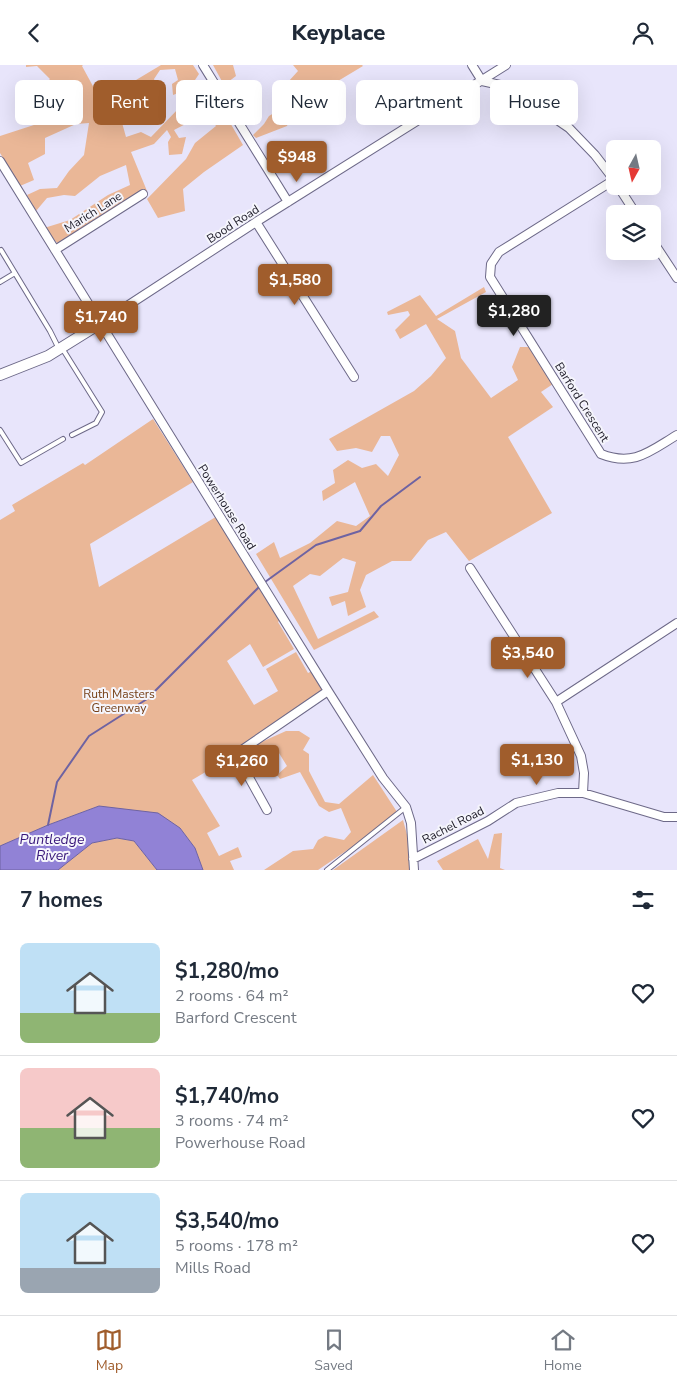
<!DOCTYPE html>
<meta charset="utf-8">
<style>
:root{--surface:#fff;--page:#f6f6f7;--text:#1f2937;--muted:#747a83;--line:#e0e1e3;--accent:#a05d2c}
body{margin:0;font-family:"Nunito Sans",sans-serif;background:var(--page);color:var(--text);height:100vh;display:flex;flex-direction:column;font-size:19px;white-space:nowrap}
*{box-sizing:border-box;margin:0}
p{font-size:16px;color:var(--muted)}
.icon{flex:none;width:28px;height:28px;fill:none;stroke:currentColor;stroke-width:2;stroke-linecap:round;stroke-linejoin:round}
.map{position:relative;height:805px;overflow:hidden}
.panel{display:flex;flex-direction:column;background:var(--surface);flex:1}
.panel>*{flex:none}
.banner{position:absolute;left:15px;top:15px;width:648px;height:45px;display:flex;gap:10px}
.needle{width:32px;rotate:188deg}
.controls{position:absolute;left:606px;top:75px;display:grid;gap:10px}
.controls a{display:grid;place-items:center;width:55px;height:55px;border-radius:8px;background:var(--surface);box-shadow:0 5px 20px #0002;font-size:25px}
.price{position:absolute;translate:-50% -42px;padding:0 11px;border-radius:5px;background:var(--accent);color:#fff;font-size:16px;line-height:32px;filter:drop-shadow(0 1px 2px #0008)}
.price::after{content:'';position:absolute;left:50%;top:30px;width:15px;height:11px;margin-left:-8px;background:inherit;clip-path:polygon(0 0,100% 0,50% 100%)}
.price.current{background:#222;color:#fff}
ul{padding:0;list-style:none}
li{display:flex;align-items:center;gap:15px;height:125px;padding:0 20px}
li+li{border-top:1px solid var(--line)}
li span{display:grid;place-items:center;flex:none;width:140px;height:100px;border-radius:8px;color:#555}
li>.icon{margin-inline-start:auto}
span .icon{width:60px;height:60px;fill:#fffc;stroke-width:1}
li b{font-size:21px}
h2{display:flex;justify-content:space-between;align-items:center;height:60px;padding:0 20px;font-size:21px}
.chip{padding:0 18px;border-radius:8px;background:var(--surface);box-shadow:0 5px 20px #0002;font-size:18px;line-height:45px}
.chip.current{background:var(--accent);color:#fff}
header{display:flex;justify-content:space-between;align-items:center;height:65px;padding:0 20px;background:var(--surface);font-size:22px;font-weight:800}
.tab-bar{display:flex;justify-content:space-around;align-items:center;height:70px;border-top:1px solid var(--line);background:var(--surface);font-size:14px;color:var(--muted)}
.tab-bar a{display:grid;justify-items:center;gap:2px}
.tab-bar .current{color:var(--accent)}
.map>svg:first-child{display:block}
.green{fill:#eab797}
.water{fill:#9182d6;stroke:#6e63a2}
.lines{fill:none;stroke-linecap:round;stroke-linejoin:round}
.stream{stroke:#6e63a2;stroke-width:2}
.lane-casing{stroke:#6d6988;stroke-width:6}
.street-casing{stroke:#6d6988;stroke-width:10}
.secondary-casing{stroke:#6d6988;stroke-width:12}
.lane{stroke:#fff;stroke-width:4}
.street{stroke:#fff;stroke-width:8}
.secondary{stroke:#fff;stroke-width:10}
.labels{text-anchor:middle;stroke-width:4;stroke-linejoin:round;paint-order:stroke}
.street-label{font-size:12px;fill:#1c1a27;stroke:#f5f5fc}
.park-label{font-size:12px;fill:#764018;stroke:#f5f5fc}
.water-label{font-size:14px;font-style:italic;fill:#39187b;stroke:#f5f5fc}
</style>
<header><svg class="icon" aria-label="back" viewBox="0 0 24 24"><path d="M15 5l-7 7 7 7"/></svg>Keyplace<svg class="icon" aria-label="person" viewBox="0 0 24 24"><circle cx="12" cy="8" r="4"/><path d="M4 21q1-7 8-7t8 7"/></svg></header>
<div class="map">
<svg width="677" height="805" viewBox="0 0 677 805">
<rect width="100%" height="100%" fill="#e8e5fb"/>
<path class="green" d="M26,0H83L82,1L101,36L161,0H193L199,9L189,24L173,30L172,19L178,15L175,4L160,5L154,14L160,28L142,41L132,40L119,47L126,72L141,67L151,72L179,43L209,33L215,40L221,42L243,80L204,107L183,124L185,146L158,153L147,134L186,94L195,78L216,61L207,48L174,65L179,73L186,72L182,89L169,90L168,77L171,72L167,65L154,79L131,87L147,126L58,179L44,163L70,155L108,130L130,120L126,100L100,111L75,131L64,130L47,133L36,146L27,130L40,124L57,123L69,106L84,90L89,58L76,59L45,73V89L28,98L34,115L20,121L0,88V71L37,59L44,47L62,51L74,40L59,20L40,24L50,14L37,1L26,2Z
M213,0H233L236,11L224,20Z
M293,0H362L363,1L313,31L293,46L287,61L256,73L253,70L264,59L269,51L287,40L288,17L298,6Z
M484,222L486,227L437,254L455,266L461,293L491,333L518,315L512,302L520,282H531L553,319L541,327L553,342L508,372L552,448L469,496L446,467L428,475L411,496H392L366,510L360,525L366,542L348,551L345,536L332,541L329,532L348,527L356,497L343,493L320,511L310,509L293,521L318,574L374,546L379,552L314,585L256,489L274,477L280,493L310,478L337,456L356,461L370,451L355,417L323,436L322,426L335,418L333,405L348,395L362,403L376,399L388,411L399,390L390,371H381L372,387L356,383L337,386L329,374L414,326L431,311L446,293L426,259L400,274L395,265L410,250L408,246L388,250L387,247L420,230L436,251Z
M153,354L193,417L90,479L99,522L219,450L282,553L278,557L294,584L263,602L250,579L227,596L254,640L278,626L266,604L296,587L308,608L314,605L328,626L236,689L192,715L220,761L207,768L219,791L238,782L242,792L230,796L234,805H203L195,783L180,763L99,741L48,760L0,781V455L15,446L12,440L83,398L85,400Z
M286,666H299L310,673L303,685L309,689V706L325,737L339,739L373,710L399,750L318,805H264L293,786L313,784L318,775L325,771L344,775L351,767L341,743L329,747L319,741L300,707L280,714L277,710L287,701L274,680L256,687L257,679Z
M403,755L409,777V805H333Z
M502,768L500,803L505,805H443L437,796L478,774L488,794L494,769Z
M117,773L134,776L157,805H58L92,778Z"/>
<path class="water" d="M99,741L158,748L180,763L195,783L203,805H157L134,776L117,773L92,778L58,805H0V781L48,760Z"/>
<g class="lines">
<path class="stream" d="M265,517L316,480L360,466L381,441L420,412
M48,760L57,717L89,671L147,634L261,520"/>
<defs>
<path id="lane" d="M1,185L50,266L59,284
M0,217L15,208
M62,283L102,347L96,358L72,370
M0,365L21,398L63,374
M327,805L406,742"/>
<path id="street" d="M203,0L288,137
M472,0L482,16L509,22L569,63L595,90L615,116
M0,96L328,626L383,713L406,742L411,758L414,805
M614,115L499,187L491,199L490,212L601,389C634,402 650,386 677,370
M618,121L636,149
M256,157L354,312
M652,175L677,213
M55,185L143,129
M101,258L256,157L506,0
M470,503L556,637L581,691L584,708L583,728
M556,637L677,558
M267,745L236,689L328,626
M413,794L488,756L516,738L558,728H583L664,752H677"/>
<path id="secondary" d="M0,310L48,291L101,258"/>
</defs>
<use href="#lane" class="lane-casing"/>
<use href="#street" class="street-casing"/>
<use href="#secondary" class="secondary-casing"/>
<use href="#lane" class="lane"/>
<use href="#street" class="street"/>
<use href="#secondary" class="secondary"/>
</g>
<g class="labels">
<g class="street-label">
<text transform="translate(93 147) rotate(-32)" y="4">Marich Lane</text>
<text transform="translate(233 159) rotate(-33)" y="4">Bood Road</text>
<text transform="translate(582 337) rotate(58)" y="4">Barford Crescent</text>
<text transform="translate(227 442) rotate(58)" y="4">Powerhouse Road</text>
<text transform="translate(453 760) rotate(-27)" y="4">Rachel Road</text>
</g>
<g class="park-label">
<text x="119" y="633">Ruth Masters<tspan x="119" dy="14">Greenway</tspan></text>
</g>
<g class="water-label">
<text x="52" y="779">Puntledge<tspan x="52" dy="16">River</tspan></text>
</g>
</g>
</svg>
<div class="controls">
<a><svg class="needle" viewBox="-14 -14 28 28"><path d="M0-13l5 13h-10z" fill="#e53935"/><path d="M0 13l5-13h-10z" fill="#747a83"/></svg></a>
<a><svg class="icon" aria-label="layers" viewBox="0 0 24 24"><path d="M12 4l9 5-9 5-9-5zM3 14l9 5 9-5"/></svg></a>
</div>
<b class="price" style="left:297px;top:118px">$948</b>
<b class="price" style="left:295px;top:241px">$1,580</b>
<b class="price current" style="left:514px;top:272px">$1,280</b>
<b class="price" style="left:101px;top:278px">$1,740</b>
<b class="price" style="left:528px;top:614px">$3,540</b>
<b class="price" style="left:537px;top:721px">$1,130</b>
<b class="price" style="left:242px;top:722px">$1,260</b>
<div class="banner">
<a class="chip">Buy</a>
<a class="chip current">Rent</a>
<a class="chip">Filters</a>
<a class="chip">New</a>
<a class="chip">Apartment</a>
<a class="chip">House</a>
</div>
</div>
<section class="panel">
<h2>7 homes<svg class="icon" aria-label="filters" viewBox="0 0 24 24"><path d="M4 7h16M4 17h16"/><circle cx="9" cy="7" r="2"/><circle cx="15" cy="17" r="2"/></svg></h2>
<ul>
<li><span style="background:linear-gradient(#bfe0f5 70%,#8fb573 0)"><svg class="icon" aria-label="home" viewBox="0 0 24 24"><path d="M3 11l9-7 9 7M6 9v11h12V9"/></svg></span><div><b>$1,280/mo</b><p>2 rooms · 64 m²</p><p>Barford Crescent</p></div><svg class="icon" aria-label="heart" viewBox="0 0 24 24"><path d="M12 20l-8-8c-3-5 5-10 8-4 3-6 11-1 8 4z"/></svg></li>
<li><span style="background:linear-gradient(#f6c9c9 60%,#8fb573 0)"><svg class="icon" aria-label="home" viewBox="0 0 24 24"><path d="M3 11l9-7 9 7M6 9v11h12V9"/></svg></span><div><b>$1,740/mo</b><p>3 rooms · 74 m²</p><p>Powerhouse Road</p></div><svg class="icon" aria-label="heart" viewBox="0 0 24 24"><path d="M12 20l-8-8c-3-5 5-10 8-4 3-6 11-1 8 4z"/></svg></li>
<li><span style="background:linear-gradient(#bfe0f5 75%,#9aa5b1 0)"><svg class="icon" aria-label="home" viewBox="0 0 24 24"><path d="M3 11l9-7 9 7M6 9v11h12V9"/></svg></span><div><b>$3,540/mo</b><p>5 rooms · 178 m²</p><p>Mills Road</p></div><svg class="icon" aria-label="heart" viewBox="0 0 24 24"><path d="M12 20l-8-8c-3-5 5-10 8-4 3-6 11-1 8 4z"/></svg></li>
</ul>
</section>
<nav class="tab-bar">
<a class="current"><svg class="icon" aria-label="map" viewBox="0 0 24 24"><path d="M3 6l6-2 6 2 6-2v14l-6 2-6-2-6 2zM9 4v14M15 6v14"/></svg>Map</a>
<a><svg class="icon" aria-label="saved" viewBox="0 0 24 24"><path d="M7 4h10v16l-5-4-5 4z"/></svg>Saved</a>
<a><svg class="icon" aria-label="home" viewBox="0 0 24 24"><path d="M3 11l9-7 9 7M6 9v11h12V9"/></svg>Home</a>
</nav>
